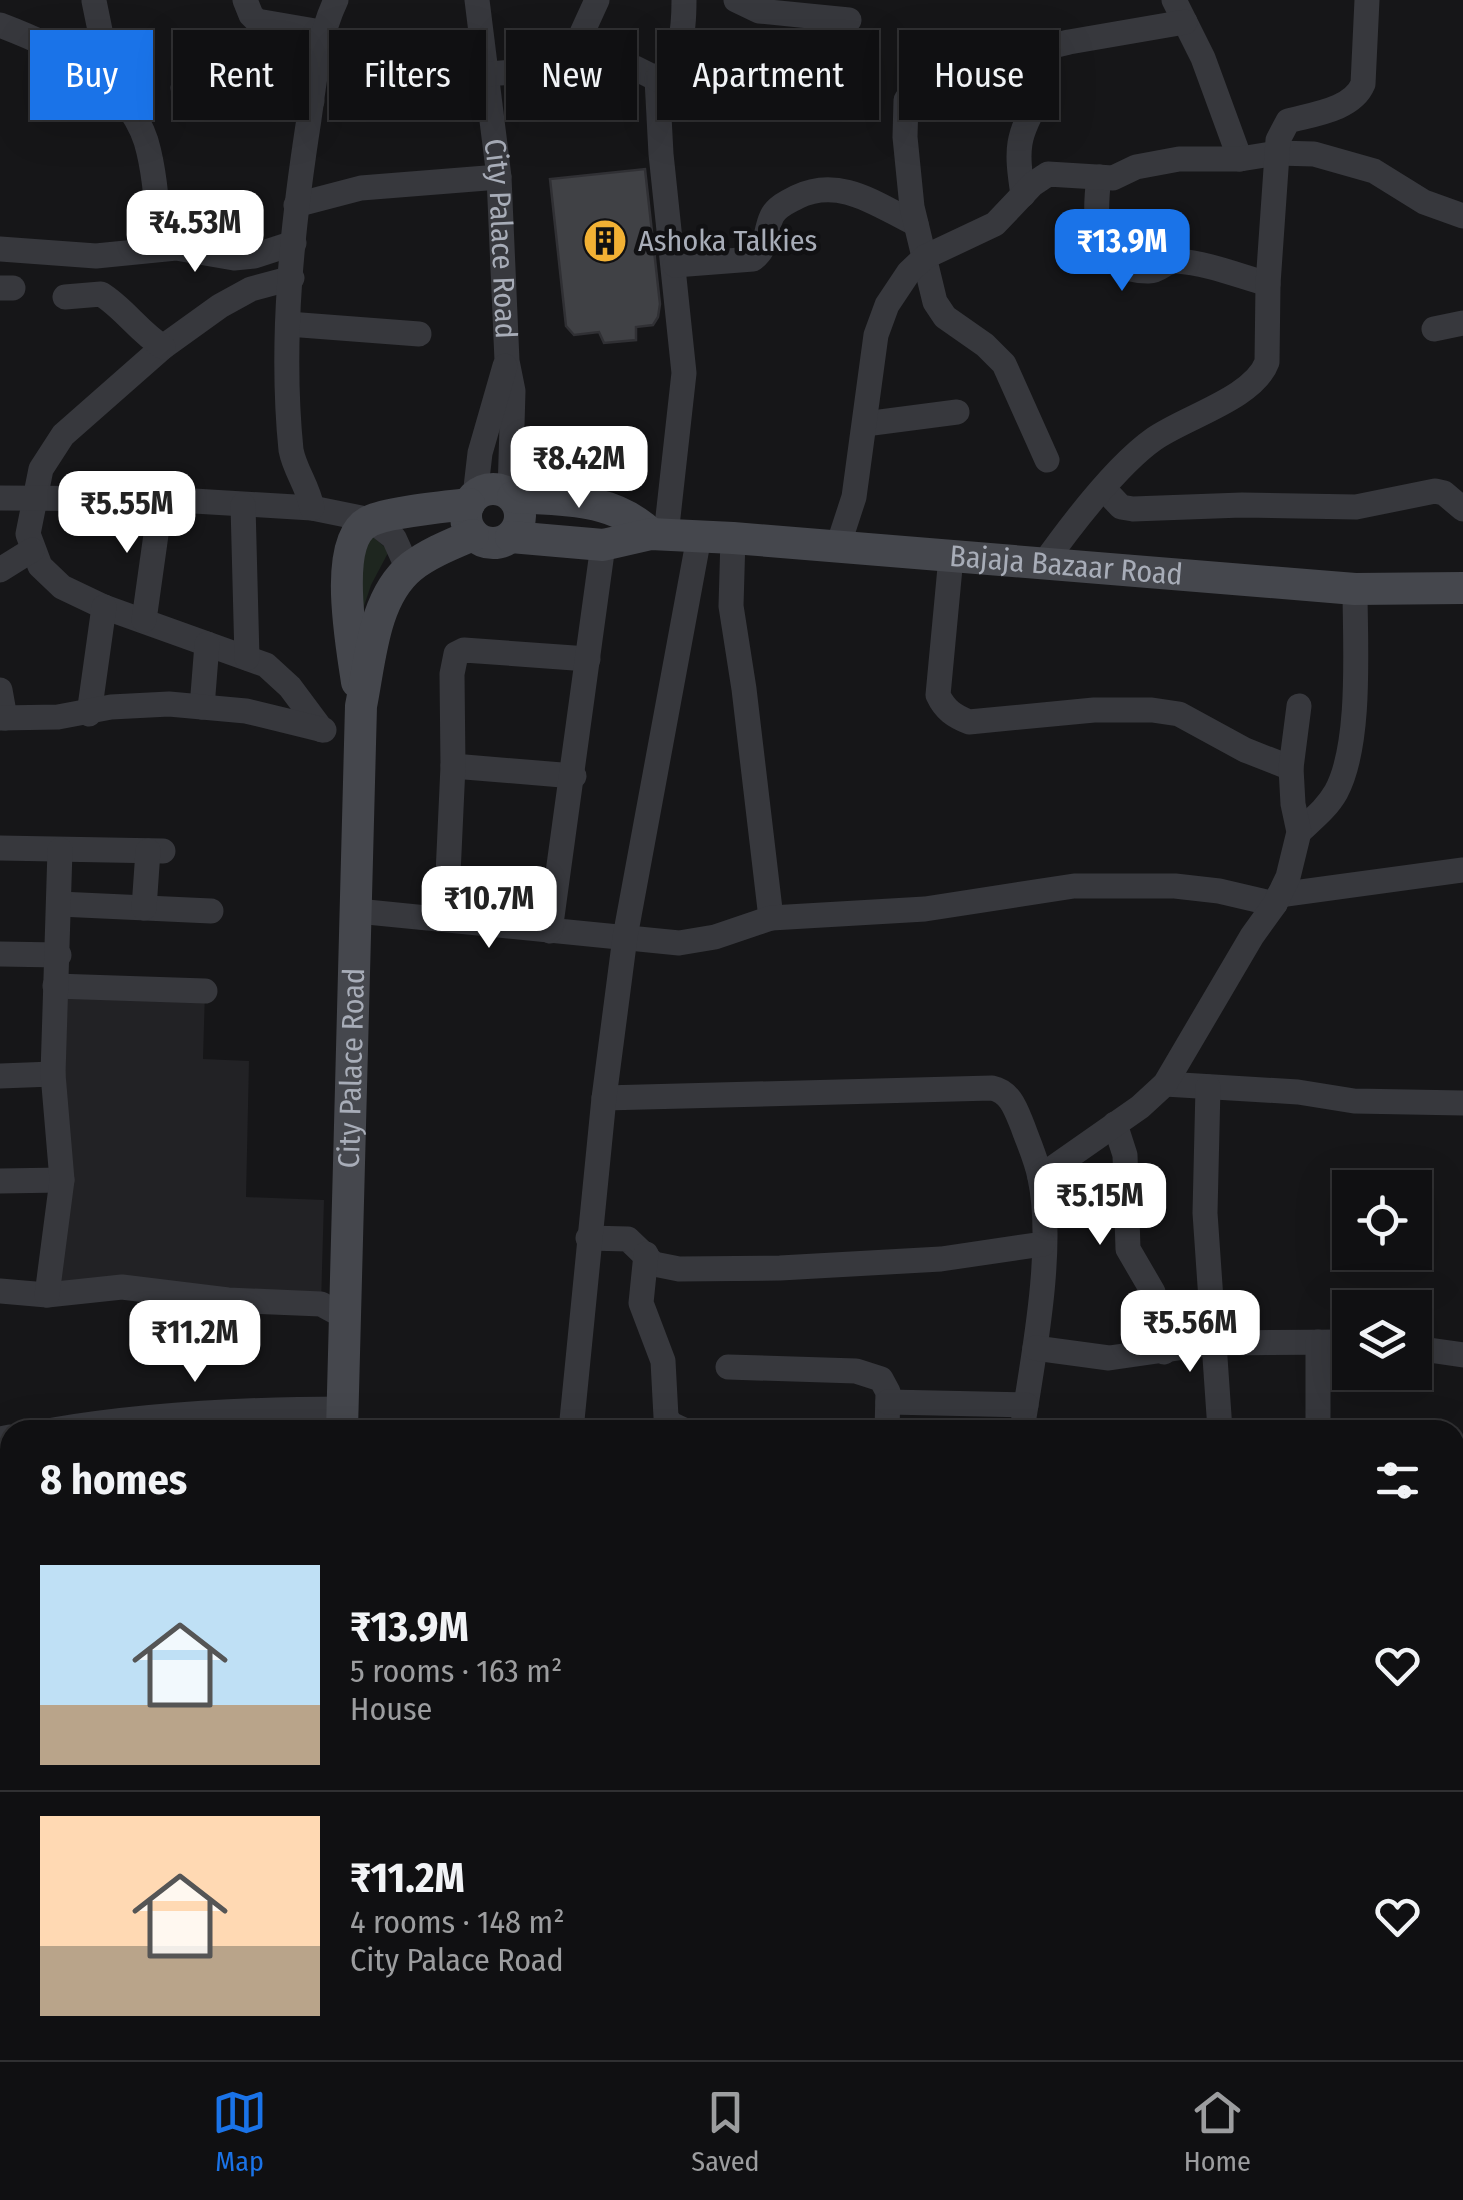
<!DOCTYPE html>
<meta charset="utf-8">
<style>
:root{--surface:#101012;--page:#19191b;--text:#f1f3f6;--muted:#9c9d9f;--line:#303032;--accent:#1a73e8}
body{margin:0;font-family:"Fira Sans Condensed",sans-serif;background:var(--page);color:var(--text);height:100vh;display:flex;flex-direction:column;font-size:38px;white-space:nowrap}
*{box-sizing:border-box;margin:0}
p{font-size:32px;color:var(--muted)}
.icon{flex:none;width:55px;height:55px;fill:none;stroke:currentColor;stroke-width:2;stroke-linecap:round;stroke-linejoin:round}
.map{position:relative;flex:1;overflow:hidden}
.details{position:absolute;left:0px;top:1420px;width:1465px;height:640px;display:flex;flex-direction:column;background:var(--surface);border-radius:30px 30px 0 0;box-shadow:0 10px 40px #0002,0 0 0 2px var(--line)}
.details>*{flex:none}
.banner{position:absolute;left:30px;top:30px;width:1405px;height:90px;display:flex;gap:20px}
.buttons{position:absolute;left:1332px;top:1170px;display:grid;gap:20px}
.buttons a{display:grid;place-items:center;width:100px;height:100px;border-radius:0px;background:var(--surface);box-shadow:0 10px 40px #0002,0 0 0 2px var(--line);font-size:50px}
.price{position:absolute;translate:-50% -85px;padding:0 22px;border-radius:20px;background:#fff;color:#222;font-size:32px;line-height:65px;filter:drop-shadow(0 2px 5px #0008)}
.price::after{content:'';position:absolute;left:50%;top:60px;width:30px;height:22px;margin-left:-15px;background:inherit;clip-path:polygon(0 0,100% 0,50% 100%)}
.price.current{background:var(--accent);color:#fff}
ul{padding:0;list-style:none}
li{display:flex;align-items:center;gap:30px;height:250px;padding:0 40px}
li+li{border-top:2px solid var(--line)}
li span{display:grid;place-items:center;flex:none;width:280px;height:200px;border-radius:0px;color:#555}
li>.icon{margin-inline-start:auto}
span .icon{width:120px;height:120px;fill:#fffc;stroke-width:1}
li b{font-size:42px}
h2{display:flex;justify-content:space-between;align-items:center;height:120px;padding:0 40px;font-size:42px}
.pill{padding:0 35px;border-radius:0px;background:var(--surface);box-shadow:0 10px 40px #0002,0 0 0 2px var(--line);font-size:35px;line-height:90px}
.pill.current{background:var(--accent);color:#fff}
.tab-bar{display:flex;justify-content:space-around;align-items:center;height:140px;border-top:2px solid var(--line);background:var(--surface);font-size:28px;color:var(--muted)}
.tab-bar a{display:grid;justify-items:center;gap:5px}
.tab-bar .current{color:var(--accent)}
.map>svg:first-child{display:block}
.built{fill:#222225}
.green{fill:#1e261f}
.building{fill:#404145;stroke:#303034;stroke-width:2.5}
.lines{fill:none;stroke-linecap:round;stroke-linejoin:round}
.street{stroke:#37383d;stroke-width:25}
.secondary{stroke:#45474d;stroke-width:32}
.labels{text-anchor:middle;stroke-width:9;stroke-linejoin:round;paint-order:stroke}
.street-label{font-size:30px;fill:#a8adb8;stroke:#111113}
.poi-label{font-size:30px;fill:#a8adb8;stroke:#111113;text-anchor:start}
</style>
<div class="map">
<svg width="1463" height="2060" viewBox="0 0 1463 2060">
<rect width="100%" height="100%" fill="#161618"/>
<path class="built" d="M55,986L205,991L203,1059L249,1061L246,1197L324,1200L321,1304L47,1295Z"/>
<path class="green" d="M370,534L389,551L371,585L361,615L357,566Z"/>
<path class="building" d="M645,169L660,304L658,317L653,325L636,327V340L604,343L599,332L574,335L566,326L550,179Z"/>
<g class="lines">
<g class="street">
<path d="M245,0L251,15L257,21L321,32"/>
<path id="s1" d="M477,0L499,177L507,361L513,391L510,494"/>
<path d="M736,0L759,11L849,20"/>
<path d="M1174,0L1203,58L1240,159"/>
<path d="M0,25C58,47 125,78 146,141C156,175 157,213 160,248"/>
<path d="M87,67L97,60L102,40L94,1"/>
<path d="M566,68H635L657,79L661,154L684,373L666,535"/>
<path d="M488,74L566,68L597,0"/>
<path d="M657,79C682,56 684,32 684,0"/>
<path d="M183,88L312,101"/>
<path d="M1099,177C1094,216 1091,272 1149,271C1161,271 1165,260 1177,261C1207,263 1239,276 1268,284"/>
<path d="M1023,195C1016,148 1016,137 1041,95"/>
<path d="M296,205L361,188L499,177"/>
<path d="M0,249L96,256L176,248L234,258L254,256L294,243"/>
<path d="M675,265L753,259C769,247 764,232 772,216C777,206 788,202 797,197C840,176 877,205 916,224"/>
<path d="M292,278L251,289L220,306L163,347L63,435L41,469L28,534L40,566L62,587L104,607L266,665L290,687L322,730"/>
<path d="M0,288H13"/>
<path d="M65,297L101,294C124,308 139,332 163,347"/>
<path d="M288,324L419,334"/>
<path d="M1434,329L1463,323"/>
<path d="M865,424L957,412"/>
<path d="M1047,460L1004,364L985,345L945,317L935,302L912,207L905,137L906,100L917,84L938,73L1069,42L1185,22"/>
<path d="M1105,490L1121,507L1133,509L1242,505L1356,507L1435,491L1444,493L1463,509"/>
<path d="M475,496L480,453L505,366"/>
<path d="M0,498L161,499L312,508L371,520L394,538L408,569"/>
<path d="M243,505L247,658"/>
<path d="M312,508C308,486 295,471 291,450C280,341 292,228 309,119C315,78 318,38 336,0"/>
<path d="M733,538L731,606L744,689L771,918"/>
<path d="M837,549L854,497L876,335L887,305L909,272L925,257L995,224L1033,184L1048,174L1113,178L1136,167L1179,159H1240L1277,153L1314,154L1374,171L1424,202L1463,216"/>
<path d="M951,557L938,695C945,710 954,716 969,722L1094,710H1152L1179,714L1245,750L1291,768"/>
<path d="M1042,566C1069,528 1117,465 1154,439C1185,417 1254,398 1267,362L1268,284L1278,140L1288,121C1313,114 1352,110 1363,84L1367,0"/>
<path d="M0,570L32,550"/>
<path d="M144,620L161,499"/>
<path d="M0,690L5,718"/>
<path d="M202,707L207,644"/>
<path d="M89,714L104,607"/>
<path d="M0,718L58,717L111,707L169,704L246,711L324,730"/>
<path d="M453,766L574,776"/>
<path d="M1299,832C1313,819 1327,808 1336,792C1362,744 1355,643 1355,589"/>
<path d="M0,848L163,851"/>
<path d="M1279,895L1463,870"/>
<path d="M59,904L211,911"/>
<path d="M144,908L148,851"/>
<path d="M357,911L679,943L715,937L771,918L925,909L1074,886H1175L1219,891L1275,904"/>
<path d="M446,918L453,766L452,674L456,654L464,650L588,659"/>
<path d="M550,931L603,545"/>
<path d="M0,954L59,955"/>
<path d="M55,986L205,991"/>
<path d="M0,1076L53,1074"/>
<path d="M1165,1084L1298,1092L1354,1101L1463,1103"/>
<path d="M1208,1087L1205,1213L1220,1430"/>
<path d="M604,1098L992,1088C1011,1092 1016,1110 1023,1127C1029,1144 1037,1161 1040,1178C1055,1248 1033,1359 1022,1430"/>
<path d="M1115,1124L1125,1155L1128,1249L1153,1292L1164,1352"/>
<path d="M1040,1177L1140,1107L1165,1084L1252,936L1275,904L1288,877L1299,832L1293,804L1291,768L1299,706"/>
<path d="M0,1181L62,1180"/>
<path d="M588,1238L628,1239L654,1264L679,1269L780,1268L941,1259L1043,1244"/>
<path d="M646,1254L641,1303L663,1361L666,1417L671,1424L684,1430"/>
<path d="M0,1291L47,1295L122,1287L228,1300L321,1304L347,1318"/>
<path d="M47,1295L62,1180L53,1074L60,850"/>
<path d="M1035,1348L1109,1358L1213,1343L1350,1342"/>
<path d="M1415,1348L1463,1355"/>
<path d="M728,1367L856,1371L881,1379L888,1392L887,1430"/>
<path d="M888,1402L1026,1405"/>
<path d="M53,1430C149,1414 245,1409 343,1409"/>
<path d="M571,1430L604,1098L625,937L699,537"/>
<path d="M1318,1430V1342"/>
<path d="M0,1439L10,1437"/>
<path d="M1455,1558H1463"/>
<path d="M0,1661L10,1662"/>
<path d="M0,1850L10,1849"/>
<path d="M1455,1926H1463"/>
<path d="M1455,2021L1463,2020"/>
<path d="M0,2046L31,2060"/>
<path d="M558,2050L590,2056L625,2050"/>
<path d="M804,2050L864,2060"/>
<path d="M996,2050L1016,2060"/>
<path d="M1197,2050L1198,2060"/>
<path d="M1335,2050V2060"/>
<path d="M682,2060V2050"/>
<path d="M1071,2060L1076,2050"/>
<path d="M1266,2060V2050"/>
<path d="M1447,2060V2050"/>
</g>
<g class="secondary">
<circle cx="493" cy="516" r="27"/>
<path d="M513,497C563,500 613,497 651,534"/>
<path id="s2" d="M511,537L603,545L651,534L733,538L1355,589L1463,588"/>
<path d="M357,682C352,647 331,538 370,521C388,512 445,507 469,504"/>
<path id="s3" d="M342,1430L361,706C370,662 373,598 411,567C429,553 452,544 473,535"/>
<path d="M371,2050L379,2060"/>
</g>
</g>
<defs>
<symbol id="building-disc" viewBox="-11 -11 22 22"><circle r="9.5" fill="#f2b134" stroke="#111113"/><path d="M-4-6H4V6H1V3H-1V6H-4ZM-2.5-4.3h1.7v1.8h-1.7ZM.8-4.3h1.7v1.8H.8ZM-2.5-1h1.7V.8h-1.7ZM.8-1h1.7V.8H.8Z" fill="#111"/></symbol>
</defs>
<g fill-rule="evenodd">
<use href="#building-disc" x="580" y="216" width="50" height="50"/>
</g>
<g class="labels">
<g class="street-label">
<text dy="10" stroke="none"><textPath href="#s1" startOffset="240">City Palace Road</textPath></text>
<text dy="10" stroke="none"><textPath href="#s2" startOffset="558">Bajaja Bazaar Road</textPath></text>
<text dy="10" stroke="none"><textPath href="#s3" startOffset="362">City Palace Road</textPath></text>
</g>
<g class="poi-label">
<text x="638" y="251">Ashoka Talkies</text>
</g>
</g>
</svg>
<div class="buttons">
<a><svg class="icon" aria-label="locate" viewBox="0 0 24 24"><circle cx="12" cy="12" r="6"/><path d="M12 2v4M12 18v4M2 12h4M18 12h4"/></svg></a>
<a><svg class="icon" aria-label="layers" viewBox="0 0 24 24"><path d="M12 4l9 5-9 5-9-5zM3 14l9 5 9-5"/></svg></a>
</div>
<b class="price" style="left:195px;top:275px">₹4.53M</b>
<b class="price current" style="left:1122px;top:294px">₹13.9M</b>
<b class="price" style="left:579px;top:511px">₹8.42M</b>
<b class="price" style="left:127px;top:556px">₹5.55M</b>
<b class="price" style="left:489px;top:951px">₹10.7M</b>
<b class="price" style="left:1100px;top:1248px">₹5.15M</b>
<b class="price" style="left:1190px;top:1375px">₹5.56M</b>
<b class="price" style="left:195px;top:1385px">₹11.2M</b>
<div class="banner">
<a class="pill current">Buy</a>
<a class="pill">Rent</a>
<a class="pill">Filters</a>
<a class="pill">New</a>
<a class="pill">Apartment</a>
<a class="pill">House</a>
</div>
<section class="details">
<h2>8 homes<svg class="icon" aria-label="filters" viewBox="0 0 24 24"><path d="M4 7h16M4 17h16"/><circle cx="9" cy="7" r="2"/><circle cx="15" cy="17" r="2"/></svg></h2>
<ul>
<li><span style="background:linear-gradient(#bfe0f5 70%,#b9a48a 0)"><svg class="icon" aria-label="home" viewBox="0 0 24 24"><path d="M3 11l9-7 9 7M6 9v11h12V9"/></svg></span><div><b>₹13.9M</b><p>5 rooms · 163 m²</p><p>House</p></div><svg class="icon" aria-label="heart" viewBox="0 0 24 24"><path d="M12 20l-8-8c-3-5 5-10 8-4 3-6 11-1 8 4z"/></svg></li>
<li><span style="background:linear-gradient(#ffd9b3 65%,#b9a48a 0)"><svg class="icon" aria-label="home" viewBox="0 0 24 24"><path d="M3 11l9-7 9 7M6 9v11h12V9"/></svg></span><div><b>₹11.2M</b><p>4 rooms · 148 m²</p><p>City Palace Road</p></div><svg class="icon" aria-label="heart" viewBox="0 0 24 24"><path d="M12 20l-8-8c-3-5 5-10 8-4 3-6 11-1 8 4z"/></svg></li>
</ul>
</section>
</div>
<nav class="tab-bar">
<a class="current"><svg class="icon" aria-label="map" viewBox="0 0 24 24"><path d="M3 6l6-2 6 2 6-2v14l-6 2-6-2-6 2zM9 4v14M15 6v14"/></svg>Map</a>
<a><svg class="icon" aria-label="saved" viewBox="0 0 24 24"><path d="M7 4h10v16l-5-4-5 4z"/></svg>Saved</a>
<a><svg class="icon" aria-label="home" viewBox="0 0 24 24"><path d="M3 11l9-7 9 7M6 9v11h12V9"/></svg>Home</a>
</nav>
